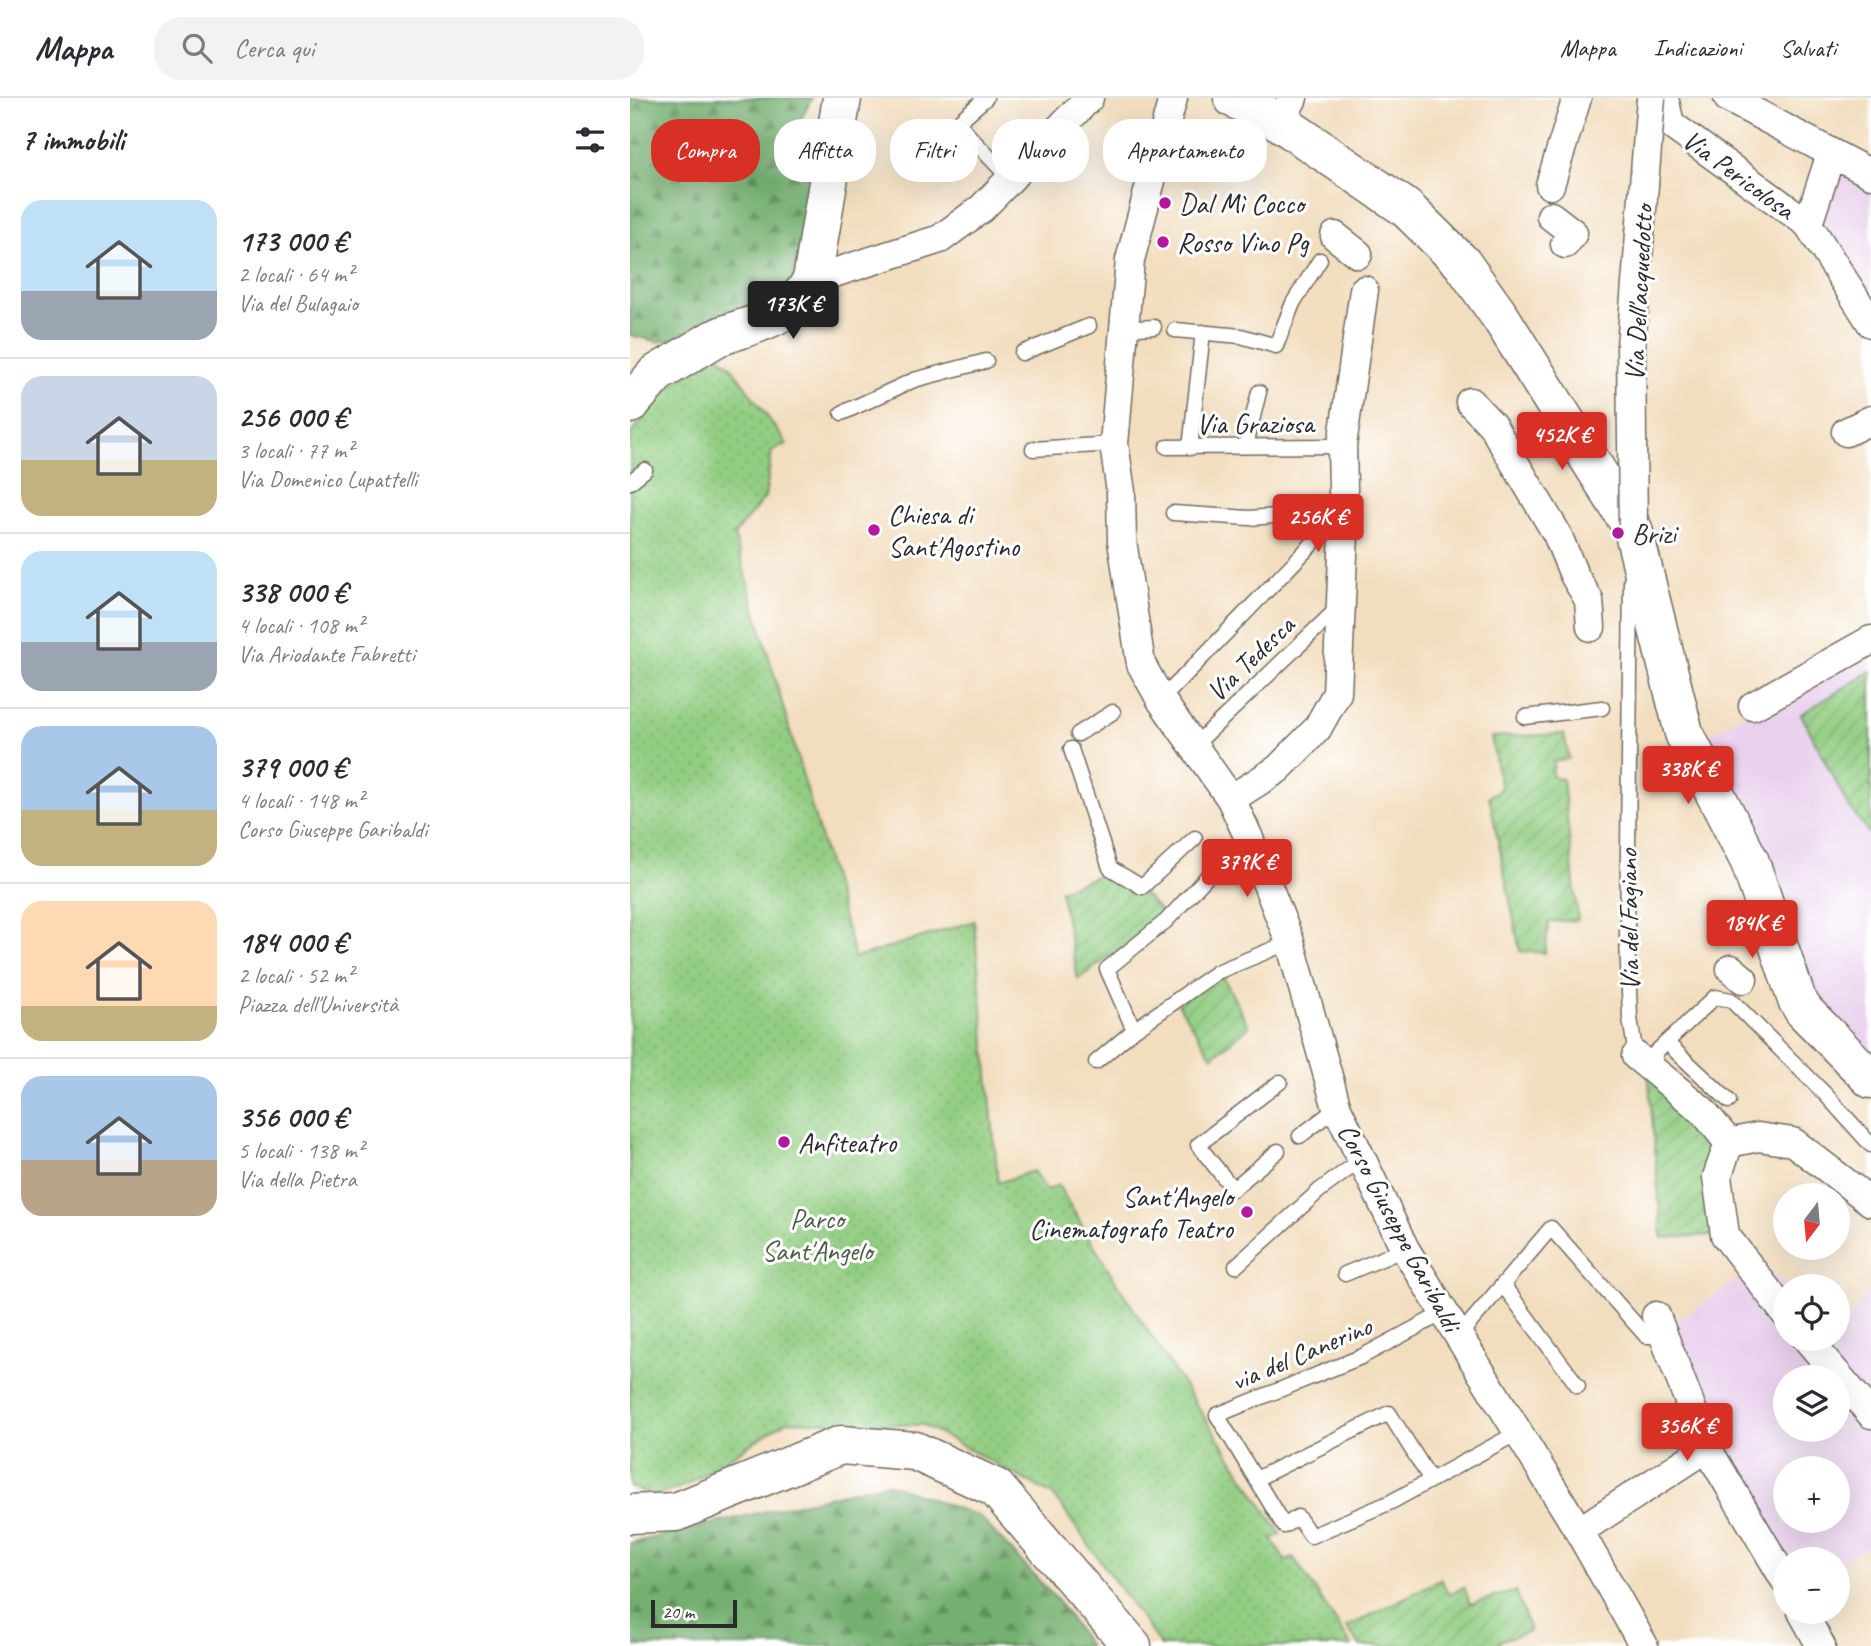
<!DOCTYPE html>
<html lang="it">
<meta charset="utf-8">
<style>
:root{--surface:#fff;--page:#f2f2f3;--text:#2b2b33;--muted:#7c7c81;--line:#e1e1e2;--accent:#d93025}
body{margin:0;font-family:Caveat,sans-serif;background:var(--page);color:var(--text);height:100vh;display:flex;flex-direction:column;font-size:26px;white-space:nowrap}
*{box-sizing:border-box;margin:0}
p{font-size:23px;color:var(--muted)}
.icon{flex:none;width:38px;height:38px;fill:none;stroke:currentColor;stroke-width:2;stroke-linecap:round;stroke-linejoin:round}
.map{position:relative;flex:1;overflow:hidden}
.panel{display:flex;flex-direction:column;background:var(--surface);width:630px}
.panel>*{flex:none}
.banner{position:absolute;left:21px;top:21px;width:665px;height:63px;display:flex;gap:14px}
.needle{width:46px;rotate:196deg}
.tools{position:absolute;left:1143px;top:1085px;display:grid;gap:14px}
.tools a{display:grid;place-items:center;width:77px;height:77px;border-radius:50%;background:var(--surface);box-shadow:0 7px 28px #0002;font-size:35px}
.scale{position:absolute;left:21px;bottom:18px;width:86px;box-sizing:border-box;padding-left:7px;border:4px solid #2b2b2b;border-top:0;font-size:19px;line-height:24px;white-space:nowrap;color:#2b2b2b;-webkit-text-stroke:5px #fff;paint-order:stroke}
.price{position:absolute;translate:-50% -60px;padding:0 16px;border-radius:7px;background:var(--accent);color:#fff;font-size:23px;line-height:46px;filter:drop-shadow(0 2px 4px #0008)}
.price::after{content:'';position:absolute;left:50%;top:42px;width:21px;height:16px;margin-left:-10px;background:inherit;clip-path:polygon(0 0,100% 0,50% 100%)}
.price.active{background:#222;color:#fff}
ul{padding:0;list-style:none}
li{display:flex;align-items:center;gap:21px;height:175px;padding:0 21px}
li+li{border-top:2px solid var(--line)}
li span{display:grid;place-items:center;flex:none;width:196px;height:140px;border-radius:21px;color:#555}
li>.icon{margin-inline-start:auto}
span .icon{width:84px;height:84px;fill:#fffc;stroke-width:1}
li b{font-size:30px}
h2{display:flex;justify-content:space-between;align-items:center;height:84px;padding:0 21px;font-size:30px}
.tag{padding:0 24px;border-radius:28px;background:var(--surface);box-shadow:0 7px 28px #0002;font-size:24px;line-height:63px}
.tag.active{background:var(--accent);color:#fff}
header{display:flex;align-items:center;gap:42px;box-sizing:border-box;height:98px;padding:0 35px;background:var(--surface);border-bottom:2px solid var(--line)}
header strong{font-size:33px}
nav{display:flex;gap:38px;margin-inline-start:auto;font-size:24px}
.search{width:490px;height:63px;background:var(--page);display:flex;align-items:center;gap:18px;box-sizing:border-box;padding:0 24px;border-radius:28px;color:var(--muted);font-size:26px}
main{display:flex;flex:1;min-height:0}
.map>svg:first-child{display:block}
.built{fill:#e9d1ed;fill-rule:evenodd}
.grass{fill:url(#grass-dots);stroke:#5e7c56;stroke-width:2}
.forest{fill:url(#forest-firs);stroke:#506e4e;stroke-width:2}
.garden{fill:url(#garden-furrows);stroke:#5e7c56;stroke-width:2}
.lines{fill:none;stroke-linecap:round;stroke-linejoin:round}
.lane-casing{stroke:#716a5f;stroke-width:17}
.street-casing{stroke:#716a5f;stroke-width:31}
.secondary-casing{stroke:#716a5f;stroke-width:41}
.lane{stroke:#fff;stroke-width:14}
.street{stroke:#fff;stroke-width:28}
.secondary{stroke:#fff;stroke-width:38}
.street-bridge-casing{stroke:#716a5f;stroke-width:31;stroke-linecap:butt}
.street-bridge{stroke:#fff;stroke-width:28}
.poi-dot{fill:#b5179e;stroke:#fff;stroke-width:2.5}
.labels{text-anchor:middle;stroke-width:6;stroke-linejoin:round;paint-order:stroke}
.street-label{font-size:28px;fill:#2b2b2b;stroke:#fff}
.poi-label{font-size:28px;fill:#2b2b2b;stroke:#fff;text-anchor:start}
.park-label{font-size:28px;fill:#4a5c45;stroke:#fff}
</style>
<header>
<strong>Mappa</strong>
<div class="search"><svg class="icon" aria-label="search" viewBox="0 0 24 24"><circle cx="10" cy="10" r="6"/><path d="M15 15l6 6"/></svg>Cerca qui</div>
<nav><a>Mappa</a><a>Indicazioni</a><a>Salvati</a></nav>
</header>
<main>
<section class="panel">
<h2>7 immobili<svg class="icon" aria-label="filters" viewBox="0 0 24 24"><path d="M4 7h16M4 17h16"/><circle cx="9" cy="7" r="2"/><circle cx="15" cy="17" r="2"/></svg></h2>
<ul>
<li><span style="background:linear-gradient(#bfe0f5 65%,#9aa5b1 0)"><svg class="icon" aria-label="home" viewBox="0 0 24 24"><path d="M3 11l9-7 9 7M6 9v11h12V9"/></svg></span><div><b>173 000 €</b><p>2 locali · 64 m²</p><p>Via del Bulagaio</p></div></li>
<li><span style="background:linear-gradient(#c9d6e8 60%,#c2b280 0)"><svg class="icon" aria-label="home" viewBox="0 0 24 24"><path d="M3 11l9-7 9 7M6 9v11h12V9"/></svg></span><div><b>256 000 €</b><p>3 locali · 77 m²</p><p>Via Domenico Lupattelli</p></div></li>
<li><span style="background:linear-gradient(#bfe0f5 65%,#9aa5b1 0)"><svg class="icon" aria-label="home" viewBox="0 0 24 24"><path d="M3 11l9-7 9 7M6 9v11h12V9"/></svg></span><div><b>338 000 €</b><p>4 locali · 108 m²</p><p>Via Ariodante Fabretti</p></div></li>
<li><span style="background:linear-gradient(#a9c7e8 60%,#c2b280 0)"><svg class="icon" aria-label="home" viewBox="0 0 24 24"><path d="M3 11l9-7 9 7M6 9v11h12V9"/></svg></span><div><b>379 000 €</b><p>4 locali · 148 m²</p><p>Corso Giuseppe Garibaldi</p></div></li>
<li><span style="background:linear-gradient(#ffd9b3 75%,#c2b280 0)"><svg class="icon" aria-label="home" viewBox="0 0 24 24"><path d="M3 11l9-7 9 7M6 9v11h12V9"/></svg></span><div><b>184 000 €</b><p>2 locali · 52 m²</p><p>Piazza dell'Università</p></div></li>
<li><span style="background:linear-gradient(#a9c7e8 60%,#b9a48a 0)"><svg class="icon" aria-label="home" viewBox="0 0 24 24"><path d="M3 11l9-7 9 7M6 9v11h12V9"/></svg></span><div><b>356 000 €</b><p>5 locali · 138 m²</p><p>Via della Pietra</p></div></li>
</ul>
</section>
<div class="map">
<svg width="1241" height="1548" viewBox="0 0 1241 1548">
<defs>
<pattern id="grass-dots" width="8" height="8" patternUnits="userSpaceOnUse" patternTransform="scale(1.75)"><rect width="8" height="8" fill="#92cd82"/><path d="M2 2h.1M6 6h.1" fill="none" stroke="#7eb070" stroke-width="1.8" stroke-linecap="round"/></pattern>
<pattern id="forest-firs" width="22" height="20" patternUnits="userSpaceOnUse" patternTransform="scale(1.75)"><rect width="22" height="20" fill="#75b070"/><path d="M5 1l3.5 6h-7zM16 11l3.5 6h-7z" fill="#608f5c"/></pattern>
<pattern id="garden-furrows" width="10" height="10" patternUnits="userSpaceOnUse" patternTransform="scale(1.75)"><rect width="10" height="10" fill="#92cd82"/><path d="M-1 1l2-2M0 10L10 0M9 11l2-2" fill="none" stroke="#7eb070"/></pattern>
</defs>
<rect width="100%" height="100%" fill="#fff"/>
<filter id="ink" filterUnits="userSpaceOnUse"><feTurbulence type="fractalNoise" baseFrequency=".0143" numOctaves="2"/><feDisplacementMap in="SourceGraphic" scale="14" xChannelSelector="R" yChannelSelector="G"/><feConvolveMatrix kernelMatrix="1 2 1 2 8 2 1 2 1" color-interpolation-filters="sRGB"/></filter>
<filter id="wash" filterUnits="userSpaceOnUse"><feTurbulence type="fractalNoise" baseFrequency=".00686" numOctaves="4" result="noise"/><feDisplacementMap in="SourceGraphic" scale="28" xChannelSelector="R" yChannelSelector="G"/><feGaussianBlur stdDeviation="1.57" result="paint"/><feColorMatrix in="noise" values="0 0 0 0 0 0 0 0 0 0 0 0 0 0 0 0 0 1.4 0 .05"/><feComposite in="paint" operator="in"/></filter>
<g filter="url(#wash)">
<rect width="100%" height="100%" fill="#f2debf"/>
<path class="built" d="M1208,76L1241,94V201L1188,113Z
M1241,543V966L1170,885L1068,643Z
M1132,1165L1157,1188L1155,1241H1208V1236L1210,1237L1241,1188V1446L1208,1466V1461H1155L1087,1353L1035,1231ZM1155,1279H1208V1332H1155ZM1155,1370H1208V1423H1155Z"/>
<path class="grass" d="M86,255L100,267L157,346L142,353L135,399L104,437L225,860L344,823L368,1085L403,1073L417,1093L428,1087L486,1184L651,1436L642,1441L655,1463L664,1460L722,1548H531L423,1397L294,1327L157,1323L54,1388L26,1398L0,1389V337L37,292Z"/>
<path class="forest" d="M0,0H182L170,23L183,72L166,172L151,201L51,239L28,244L0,237Z
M257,1385L349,1418L427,1502L459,1548H0V1445Z"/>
<path class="garden" d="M1241,573V738L1217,706L1171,616Z
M934,636L939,661L924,663L922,679L933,681L948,822L919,824L915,855L890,853L859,698L871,691L861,639Z
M475,775L514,796L535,818L448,881L430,792Z
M591,875L619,929L582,959L548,906Z
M1018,972L1088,1042L1086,1137L1032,1140Z
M811,1481L819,1497L834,1489L840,1506L886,1493L900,1533L869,1543L870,1548H730L717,1529Z"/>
</g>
<g filter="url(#ink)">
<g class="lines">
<defs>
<path id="lane" d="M356,0L327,25L380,81
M490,231L524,229
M545,232L611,238L646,248L663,205L690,162
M392,255L459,228
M212,315L284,282L356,263
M616,347L629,294
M537,349L712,348
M560,350L573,234
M403,351L484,346
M0,384L15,372
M543,415L619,420L713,413
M1001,482L997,839L1000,920L1006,958
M531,602L713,414
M895,619L972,610
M448,636L483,614
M564,648L709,509
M441,651L480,770L512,789L565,740
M504,932L477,871L536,823L588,767
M1037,945L1099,1003
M466,964L504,932L587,874L660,844
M1023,971L1026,954L1085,899L1101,902L1196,997L1241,1047
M670,1038L707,1010
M648,1053L603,1091L568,1047L650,984
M606,1168L690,1092L731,1062
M715,1176L775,1151
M873,1187L948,1288
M813,1215L731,1259L587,1317L654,1428L668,1419L681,1438L761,1404L887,1335
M828,1239L921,1130L1016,1238H1031
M626,1381L759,1315L801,1382"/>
<path id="street" d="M543,0L500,162L484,346L491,394L492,443L511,566L531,602L601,701L618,738L660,844L707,1010L775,1151L949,1433L1014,1548
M1034,0L1040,26L1178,126
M1098,0L1241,76
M650,24L663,0
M1201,56L1178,126L1241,225
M920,87L947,0
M921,118L943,135L935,146
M705,138L728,156
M182,182L310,141L352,110L459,0
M840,304L862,327L927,436L944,477L959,502L961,529
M1216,334L1241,322
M1123,608L1241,542
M601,701L648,671L687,631L707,595L714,434L712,348L734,192
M1101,871L1113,881
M1006,958L1073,1013L1099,1045
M1155,1215L1095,1137L1087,1079L1099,1045L1128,1039L1163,1044L1241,1104
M1026,1218L1077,1350L1155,1482
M1177,1241L1241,1316
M949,1433L1077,1350
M1172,1514L1191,1548"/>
<path id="secondary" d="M603,0L650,24L776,110L832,165L871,220L1003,431L1054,635L1120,764L1167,902L1174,913L1241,981
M91,238C129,224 161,220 182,182L212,0
M0,306L26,276L84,241
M0,1416L46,1414L211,1347L285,1353L366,1390L502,1548"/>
</defs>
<use href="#lane" class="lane-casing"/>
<use href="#street" class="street-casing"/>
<use href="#secondary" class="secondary-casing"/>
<use href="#lane" class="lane"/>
<use href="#street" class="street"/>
<use href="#secondary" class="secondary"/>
<defs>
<path id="street-bridge" d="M1003,431L1001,248L1021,0"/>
</defs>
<use href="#street-bridge" class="street-bridge-casing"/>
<use href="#street-bridge" class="street-bridge"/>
</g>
</g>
<g class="poi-dot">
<circle cx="535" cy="105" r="7"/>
<circle cx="533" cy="144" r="7"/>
<circle cx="244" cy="432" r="7"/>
<circle cx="988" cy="435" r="7"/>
<circle cx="154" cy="1044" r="7"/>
<circle cx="617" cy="1114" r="7"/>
</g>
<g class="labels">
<g class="street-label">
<text transform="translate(1109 76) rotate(36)" y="10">Via Pericolosa</text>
<text transform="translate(1008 195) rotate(-87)" y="10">Via Dell'acquedotto</text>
<text x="625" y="335">Via Graziosa</text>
<text transform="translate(620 560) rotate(-44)" y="10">Via Tedesca</text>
<text transform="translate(998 822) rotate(-91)" y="10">Via del Fagiano</text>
<text transform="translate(770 1129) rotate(62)" y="10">Corso Giuseppe Garibaldi</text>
<text transform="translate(671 1255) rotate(-23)" y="10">via del Canerino</text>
</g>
<g class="poi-label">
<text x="549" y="115">Dal Mì Cocco</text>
<text x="547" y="154">Rosso Vino Pg</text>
<text x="258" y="426">Chiesa di<tspan x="258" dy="32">Sant'Agostino</tspan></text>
<text x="1002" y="445">Brizi</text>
<text x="168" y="1054">Anfiteatro</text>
<text x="603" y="1108" text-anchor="end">Sant'Angelo<tspan x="603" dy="32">Cinematografo Teatro</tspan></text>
</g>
<g class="park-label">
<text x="187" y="1130">Parco<tspan x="187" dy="32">Sant'Angelo</tspan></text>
</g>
</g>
</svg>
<div class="tools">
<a><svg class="needle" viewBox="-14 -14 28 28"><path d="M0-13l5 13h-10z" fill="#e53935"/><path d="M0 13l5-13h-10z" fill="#7c7c81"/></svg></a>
<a><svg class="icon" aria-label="locate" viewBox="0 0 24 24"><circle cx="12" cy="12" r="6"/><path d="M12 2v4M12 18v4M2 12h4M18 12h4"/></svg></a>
<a><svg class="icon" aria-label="layers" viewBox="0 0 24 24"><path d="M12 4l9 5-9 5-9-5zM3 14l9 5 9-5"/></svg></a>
<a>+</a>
<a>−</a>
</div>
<div class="scale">20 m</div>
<b class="price active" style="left:163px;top:243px">173K €</b>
<b class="price" style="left:932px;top:374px">452K €</b>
<b class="price" style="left:688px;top:456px">256K €</b>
<b class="price" style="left:1058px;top:708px">338K €</b>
<b class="price" style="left:617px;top:801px">379K €</b>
<b class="price" style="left:1122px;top:862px">184K €</b>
<b class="price" style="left:1057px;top:1365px">356K €</b>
<div class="banner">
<a class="tag active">Compra</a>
<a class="tag">Affitta</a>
<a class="tag">Filtri</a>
<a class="tag">Nuovo</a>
<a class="tag">Appartamento</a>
</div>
</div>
</main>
